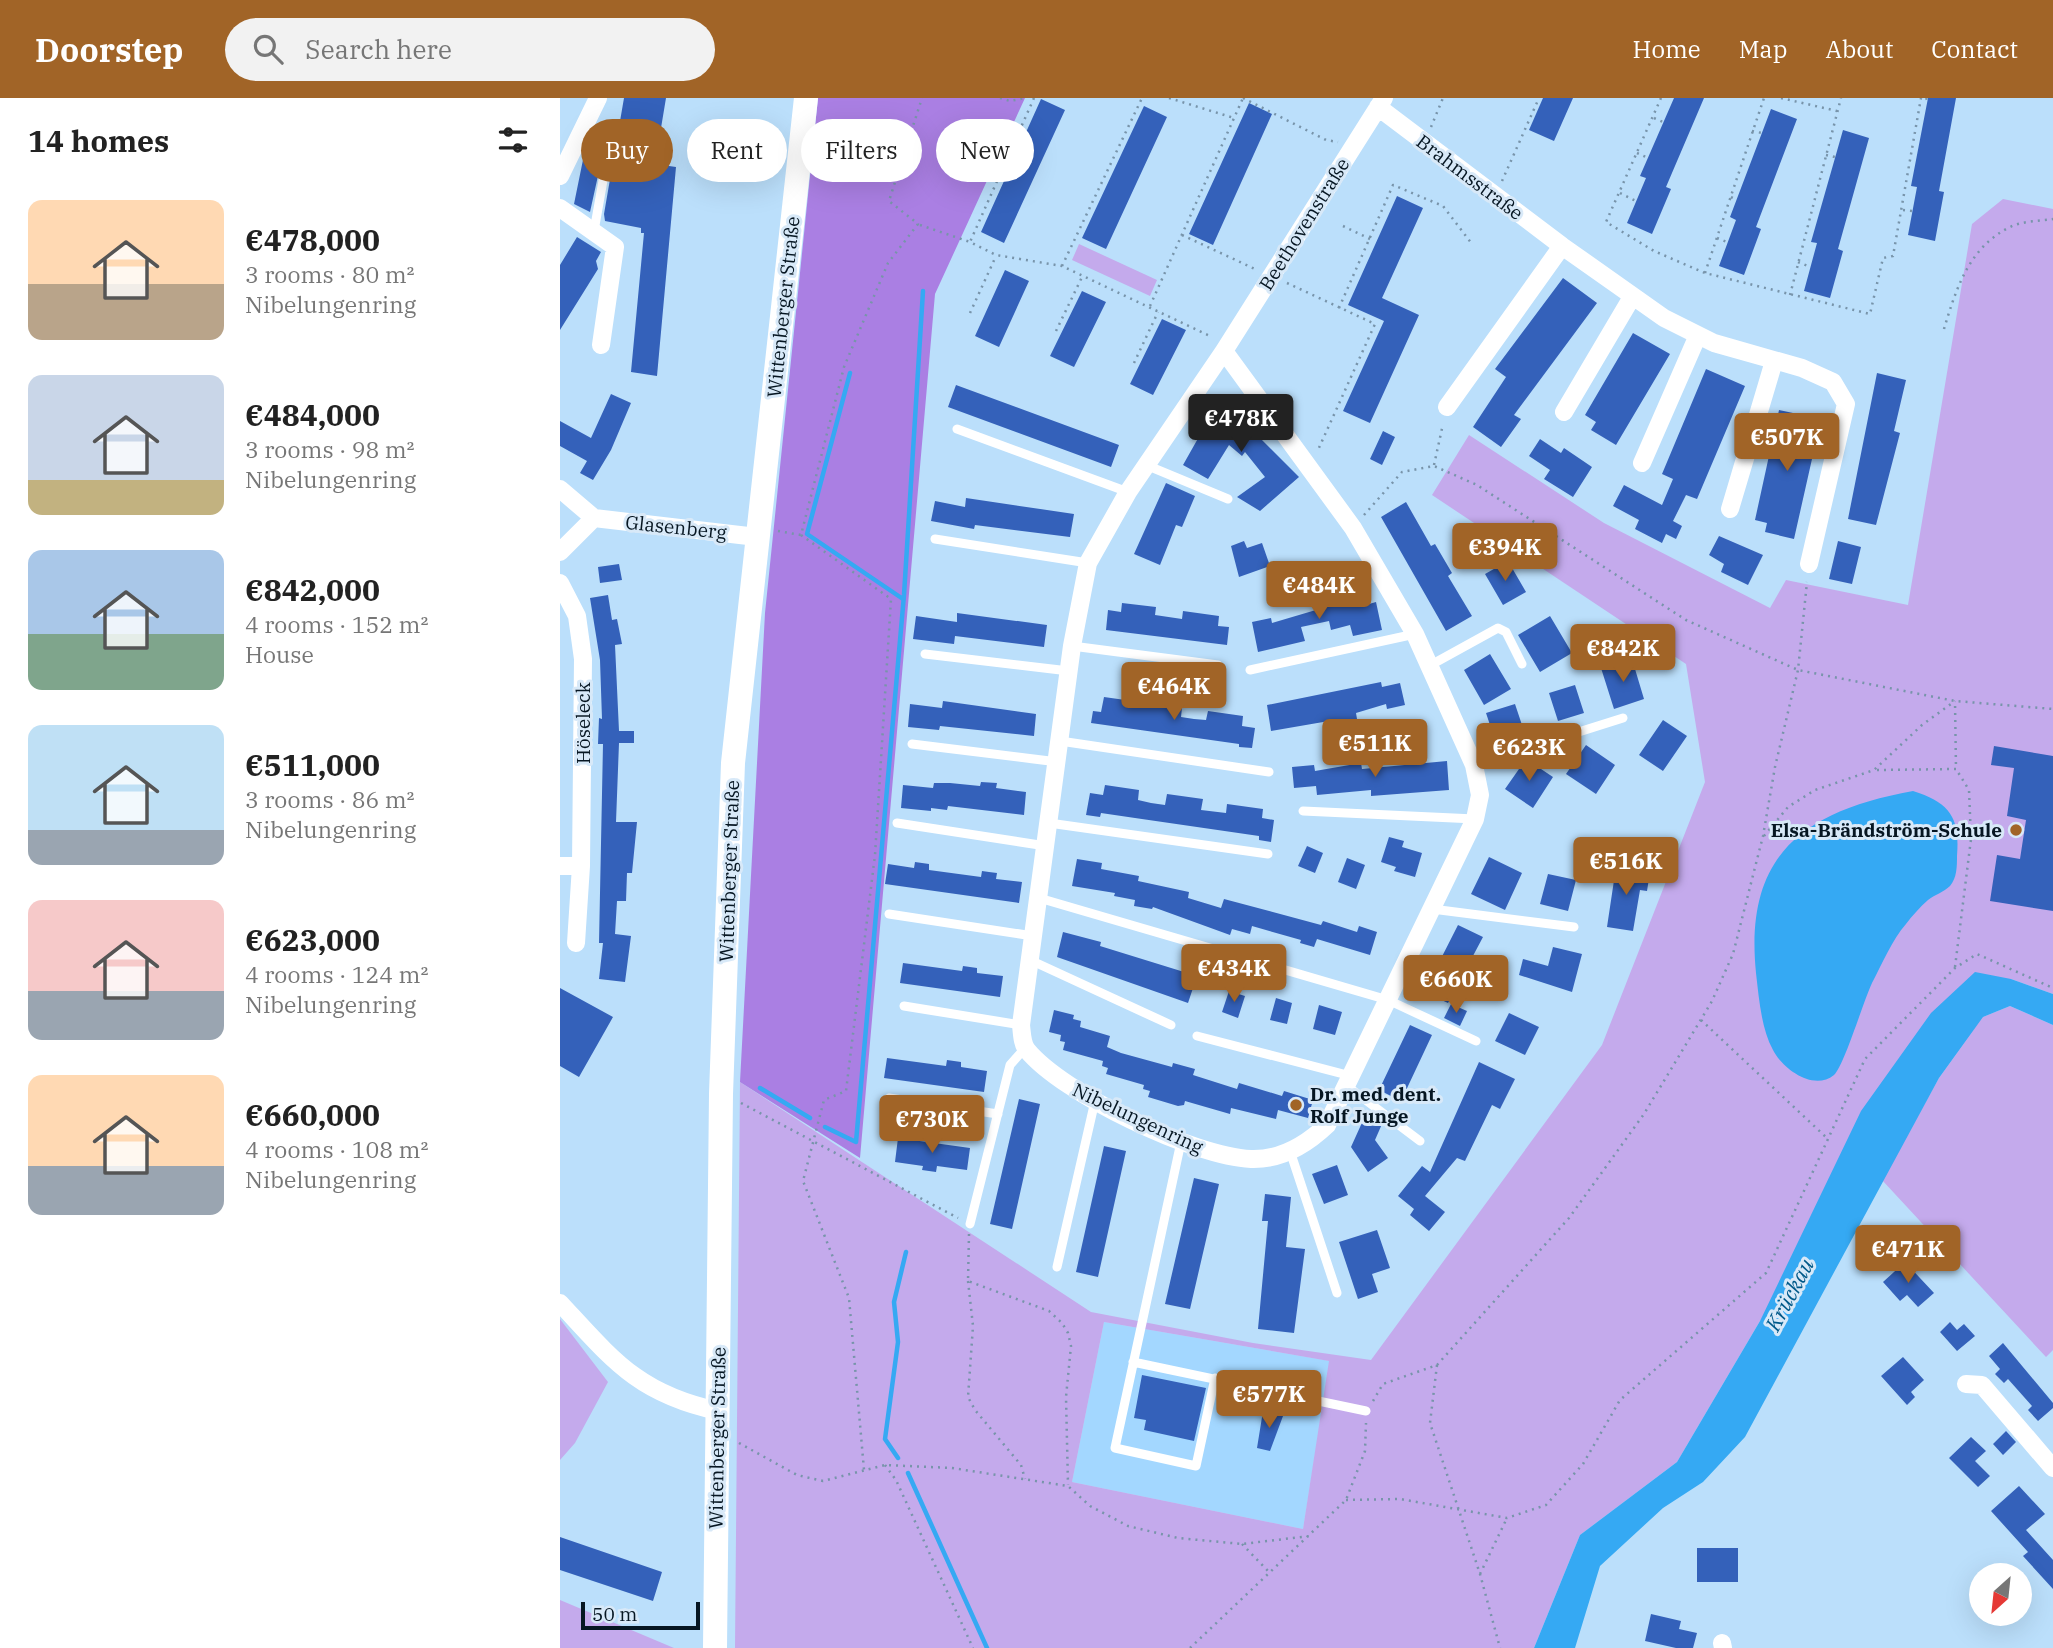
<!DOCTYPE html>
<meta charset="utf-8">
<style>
:root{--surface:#fff;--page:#f2f2f2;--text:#222;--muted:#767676;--accent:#a16427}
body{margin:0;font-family:"IBM Plex Serif",serif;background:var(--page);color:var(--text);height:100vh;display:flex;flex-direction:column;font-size:26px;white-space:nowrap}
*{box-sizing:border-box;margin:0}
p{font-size:23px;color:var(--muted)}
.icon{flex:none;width:38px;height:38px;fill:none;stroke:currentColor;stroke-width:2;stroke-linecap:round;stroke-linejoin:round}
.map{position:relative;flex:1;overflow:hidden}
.details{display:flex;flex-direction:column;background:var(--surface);width:560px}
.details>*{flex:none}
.banner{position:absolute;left:21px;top:21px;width:665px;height:63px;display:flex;gap:14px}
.needle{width:46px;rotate:207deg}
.buttons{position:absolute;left:1409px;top:1465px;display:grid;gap:14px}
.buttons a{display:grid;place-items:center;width:63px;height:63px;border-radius:50%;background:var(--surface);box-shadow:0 7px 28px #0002;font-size:35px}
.scale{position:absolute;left:21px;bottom:18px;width:119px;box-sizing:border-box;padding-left:7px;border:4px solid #061622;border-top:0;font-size:19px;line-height:24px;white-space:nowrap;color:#061622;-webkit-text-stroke:5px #d8e9f8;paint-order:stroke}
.price{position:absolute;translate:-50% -60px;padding:0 16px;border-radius:7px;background:var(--accent);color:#fff;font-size:23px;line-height:46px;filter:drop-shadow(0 2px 4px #0008)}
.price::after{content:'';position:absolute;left:50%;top:42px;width:21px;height:16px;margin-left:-10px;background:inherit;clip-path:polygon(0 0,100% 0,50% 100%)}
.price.active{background:#222;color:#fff}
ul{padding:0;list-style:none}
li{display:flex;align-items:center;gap:21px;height:175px;padding:0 28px}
li span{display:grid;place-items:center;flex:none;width:196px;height:140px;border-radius:14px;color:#555}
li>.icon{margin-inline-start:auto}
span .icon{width:84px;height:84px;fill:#fffc;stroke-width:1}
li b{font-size:30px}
h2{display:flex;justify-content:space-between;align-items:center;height:84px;padding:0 28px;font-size:30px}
.chip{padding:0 24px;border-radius:32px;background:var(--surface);box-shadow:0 7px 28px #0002;font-size:24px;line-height:63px}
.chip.active{background:var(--accent);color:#fff}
header{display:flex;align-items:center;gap:42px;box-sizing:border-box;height:98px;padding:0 35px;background:var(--accent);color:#fff}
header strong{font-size:33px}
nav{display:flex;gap:38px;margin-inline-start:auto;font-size:24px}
.search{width:490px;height:63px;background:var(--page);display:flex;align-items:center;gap:18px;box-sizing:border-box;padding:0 24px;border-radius:38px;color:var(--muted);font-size:26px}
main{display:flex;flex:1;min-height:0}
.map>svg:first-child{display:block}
.built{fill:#a3d7ff}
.green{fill:#c4aaec;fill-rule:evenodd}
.forest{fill:#aa7fe3}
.water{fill:#35a9f3}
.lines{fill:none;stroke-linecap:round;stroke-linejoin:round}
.stream{stroke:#35a9f3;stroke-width:4.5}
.building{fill:#3461ba}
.path{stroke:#7894aa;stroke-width:2.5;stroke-dasharray:2 5;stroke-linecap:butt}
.service{stroke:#fff;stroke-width:9}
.minor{stroke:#fff;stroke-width:18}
.secondary{stroke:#fff;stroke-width:24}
.poi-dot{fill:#a16427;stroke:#d8e9f8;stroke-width:2.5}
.labels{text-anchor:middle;stroke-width:6;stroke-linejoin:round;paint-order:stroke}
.street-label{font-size:19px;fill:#061622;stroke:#d8e9f8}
.poi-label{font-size:19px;font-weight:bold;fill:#061622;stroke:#d8e9f8;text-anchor:end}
.water-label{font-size:21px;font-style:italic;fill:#005989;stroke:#d8e9f8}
</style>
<header>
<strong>Doorstep</strong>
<div class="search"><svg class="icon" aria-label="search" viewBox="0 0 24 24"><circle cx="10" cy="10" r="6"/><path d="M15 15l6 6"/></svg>Search here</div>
<nav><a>Home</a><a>Map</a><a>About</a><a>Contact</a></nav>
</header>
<main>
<section class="details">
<h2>14 homes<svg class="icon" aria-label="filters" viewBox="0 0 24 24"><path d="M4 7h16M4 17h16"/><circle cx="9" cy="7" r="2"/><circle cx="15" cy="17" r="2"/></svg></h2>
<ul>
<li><span style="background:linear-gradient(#ffd9b3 60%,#b9a48a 0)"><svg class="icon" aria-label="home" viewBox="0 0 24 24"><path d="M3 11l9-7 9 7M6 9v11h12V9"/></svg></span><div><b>€478,000</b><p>3 rooms · 80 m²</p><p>Nibelungenring</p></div></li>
<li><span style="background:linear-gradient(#c9d6e8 75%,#c2b280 0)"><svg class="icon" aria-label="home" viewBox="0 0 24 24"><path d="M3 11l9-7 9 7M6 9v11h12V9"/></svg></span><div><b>€484,000</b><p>3 rooms · 98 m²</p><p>Nibelungenring</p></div></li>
<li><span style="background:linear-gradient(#a9c7e8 60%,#7fa58c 0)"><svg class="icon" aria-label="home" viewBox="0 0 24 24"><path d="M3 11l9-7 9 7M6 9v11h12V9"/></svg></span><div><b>€842,000</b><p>4 rooms · 152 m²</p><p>House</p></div></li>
<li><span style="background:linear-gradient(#bfe0f5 75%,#9aa5b1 0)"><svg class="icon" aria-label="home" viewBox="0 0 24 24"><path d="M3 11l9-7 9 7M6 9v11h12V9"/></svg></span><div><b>€511,000</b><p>3 rooms · 86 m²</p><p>Nibelungenring</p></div></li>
<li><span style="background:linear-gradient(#f6c9c9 65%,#9aa5b1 0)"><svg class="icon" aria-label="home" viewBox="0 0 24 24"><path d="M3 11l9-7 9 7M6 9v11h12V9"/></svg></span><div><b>€623,000</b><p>4 rooms · 124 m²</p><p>Nibelungenring</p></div></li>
<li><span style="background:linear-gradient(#ffd9b3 65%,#9aa5b1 0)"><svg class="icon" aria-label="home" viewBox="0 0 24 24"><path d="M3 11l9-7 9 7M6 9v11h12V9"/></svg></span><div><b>€660,000</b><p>4 rooms · 108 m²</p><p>Nibelungenring</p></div></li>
</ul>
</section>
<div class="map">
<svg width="1493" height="1550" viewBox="0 0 1493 1550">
<rect width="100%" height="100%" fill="#bbdffb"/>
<path class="built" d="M544,1224L770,1263L743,1431L512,1384Z"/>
<path class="green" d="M1443,101L1493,111V896L1451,881L1200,1223L1117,1364L1020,1437L974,1550H175L180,984L531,1214L693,1245L811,1262L1042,947L1145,684L1126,566L872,397L909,337L1044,425L1210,510L1226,482L1348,507L1412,126ZM544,1224L769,1263L743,1431L512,1384Z
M519,146L597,182L590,198L512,162Z
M1450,908L1493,927V1252L1486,1259L1322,1082L1379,980L1423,919Z
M0,1221L48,1284L15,1345L0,1362Z
M0,1502L114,1550H0Z"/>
<path class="forest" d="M258,0H465L375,196L300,1060L180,984L205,515Z"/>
<path class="water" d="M1353,693C1390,705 1400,719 1397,758C1397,768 1397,780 1390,788C1384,794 1374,797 1368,802C1360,809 1352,818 1346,826C1332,842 1322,866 1312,885C1303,904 1284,968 1274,977C1253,994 1222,970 1213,952C1201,930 1199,900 1196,875C1184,756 1244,713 1353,693Z
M1415,874L1451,881L1493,896V927L1450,908L1423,919L1379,980L1185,1339L1143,1384L1103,1410L1040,1468L1015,1550H974L1020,1437L1117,1364L1200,1223L1301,1013L1371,915Z"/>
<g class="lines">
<path class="stream" d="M290,275L247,436L343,501
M200,990L250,1020
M265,1029L296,1044L344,497L363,193
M338,1360L325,1341L338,1244L334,1204L346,1154
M348,1375L427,1550"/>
</g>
<path class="building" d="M64,0H106L95,66L116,69L97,278L71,274L84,135H81V130L45,123L44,116Z
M983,0H1013L994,43L969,32Z
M1114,0H1144L1106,89L1111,91L1092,136L1067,125L1086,80L1080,78Z
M1368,0H1396L1379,93L1384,94L1375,143L1348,137L1357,89L1351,88Z
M481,1L505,12L444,145L421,134Z
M689,5L712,16L653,147L629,136Z
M584,8L607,19L546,151L522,140Z
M1211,11L1237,21L1196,129L1201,131L1184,177L1159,168L1176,122L1170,119Z
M1283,32L1309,40L1278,151L1283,153L1270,200L1244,193L1257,145L1251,144Z
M25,52L43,55L30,114L14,106Z
M837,98L863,110L822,200L859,217L810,325L783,313L824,223L788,207Z
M17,139L41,154L36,163L38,171L0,232V167Z
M445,172L469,183L439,249L415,238Z
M1003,180L1037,205L954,317L961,321L941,349L913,329L946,279L935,271Z
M522,193L546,204L514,269L490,258Z
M602,221L626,232L593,297L570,286Z
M1073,235L1110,256L1056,347L1031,332L1036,324L1025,317Z
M1146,271L1185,288L1137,401L1126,397L1113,423L1122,428L1116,441L1106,436L1102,445L1075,431L1079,422L1053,408L1064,387L1102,407L1113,381L1102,376Z
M1317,275L1346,282L1334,333L1340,335L1316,427L1288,421Z
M396,287L559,347L551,369L388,309Z
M51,296L71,305L51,352L33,382L20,375L27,363L0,348V323L31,340Z
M666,302L703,332L698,338L739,379L700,413L677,399L705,379L685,354L682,358L669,347L648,381L623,367L645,328Z
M1219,312L1261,321L1234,441L1205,434L1207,425L1195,422Z
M823,333L835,339L822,367L810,361Z
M980,341L1001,355L1004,350L1032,369L1013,399L984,381L990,372L969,358Z
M606,385L635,398L622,429L616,427L600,467L574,456Z
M406,400L514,416L510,439L415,427L414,431L371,423L375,403L405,409Z
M846,404L871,448L875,446L892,475L888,478L912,518L886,533L821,419Z
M1159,438L1203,457L1188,487L1161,474L1164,466L1149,457Z
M684,443L687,450L702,445L710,468L679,479L671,448Z
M1278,443L1301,449L1292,486L1269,481Z
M948,463L966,494L943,507L925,476Z
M59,466L62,482L40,485L38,469Z
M778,492L779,499L799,495L802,508L816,504L822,532L793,538L790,527L771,532L769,523L741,529L745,543L698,554L692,524L711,520L712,525L766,509L763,495Z
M48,497L52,522L57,521L62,546L55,547L59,633H74V645H59L56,724H77L72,775H67L66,803H57L55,836L71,838L65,884L39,881L43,845H39L43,646H38L39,620L42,621L40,562L30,500Z
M562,505L596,509L595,517L622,521L623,513L659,518L658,528L669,529L667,547L546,532L548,512L561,514Z
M397,515L487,527L484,549L395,538L394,546L353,541L356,518L397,524Z
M990,518L1012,555L980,574L958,537Z
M930,556L951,591L924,607L904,572Z
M1072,561L1084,601L1054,611L1041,570Z
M821,584L822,589L840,585L845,607L827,611L826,606L796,615L798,627L771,633L769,623L711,633L707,607Z
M1015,587L1024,615L998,623L989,595Z
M544,599L622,610L621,619L634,621L646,622L648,613L683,618L682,628L695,630L692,650L679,649V646L531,625L533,613L541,614Z
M383,603L476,616L474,638L380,628L379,632L348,629L350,606L382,610Z
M955,606L962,627L933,636L926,615Z
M1103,622L1127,638L1103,673L1079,657Z
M1026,647L1055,667L1036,696L1006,676Z
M1434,648L1493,658V813L1430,803L1437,757L1460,761L1466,722L1447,718L1454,670L1431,667Z
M966,661L993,679L973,710L945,691Z
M887,663L889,692L811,698V692L757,697L756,688L734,690L732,669L754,667L755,673L801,665L802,671Z
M421,684L437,685L436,690L466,694L464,717L388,708L387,712L371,710V713L341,710L343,687L373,690L374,685H390L420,688Z
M545,687L579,692L578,702L591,705L605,707L607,696L643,701L641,712L666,715L667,706L703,711L702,720L714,722L711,744L699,742V738L575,720L541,715L540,719L526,717L530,695L543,697Z
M829,739L844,743L842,749L862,755L855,779L834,773L836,769L821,764Z
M747,748L763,755L755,775L738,768Z
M929,759L962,775L945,812L911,796Z
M787,760L805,767L796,791L778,784Z
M517,761L542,765L541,771L579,778L578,783L629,794L628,800L661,810L664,801L761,827L763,823L797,834L799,828L817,834L810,857L757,841L754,849L740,845L741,842L692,828L690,836L672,831L670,837L593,809L592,811L574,808L575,802L554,798L555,795L512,788Z
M355,764L369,766V772L421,779L422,773L429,774L437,775L436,781L462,784L459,805L325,786L328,766L354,770Z
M1056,769L1090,774L1087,793L1080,792L1073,833L1047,829Z
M988,776L1016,782L1008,813L980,806Z
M898,827L923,839L888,905L864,894Z
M503,834L541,844L540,848L637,878L628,905L497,859Z
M993,849L1022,856L1012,894L959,877L963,861L988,868Z
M343,865L402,873L403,868L417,870V875L443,878L440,899L340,885Z
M0,890L53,919L19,979L0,968Z
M669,893L685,898L678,920L662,914Z
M716,900L732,905L727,926L710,922Z
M891,906L907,913L900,928L884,920Z
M759,907L782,914L775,937L753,931Z
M494,912L514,917L513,921L521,923L520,929L550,938L547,949L561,955L612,969L613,965L635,971L633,977L677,991L679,985L722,998L724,993L753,1002L748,1020L718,1012L716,1021L671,1010L670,1016L625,1003L624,1007L618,1008L588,999L590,993L583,991L584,987L546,976L548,970L542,968L543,963L503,952L505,944L500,943L501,937L489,934Z
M949,915L979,929L965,957L935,943Z
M850,927L872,937L841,1003L819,992Z
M327,960L386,968L387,962L401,964V969L427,973L424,994L324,980Z
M919,964L955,981L940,1011L932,1007L905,1063L897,1060L865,1098L885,1114L869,1133L850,1117L854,1111L838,1098L862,1068L870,1074Z
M459,1001L480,1006L452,1131L430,1126Z
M805,1018L822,1026L815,1042L828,1060L808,1074L791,1049Z
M338,1040L410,1050L407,1072L377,1068L376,1074L362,1072L363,1068L335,1064Z
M544,1048L566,1053L538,1179L516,1174Z
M777,1067L788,1097L764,1106L752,1076Z
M634,1080L659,1086L630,1211L605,1206Z
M705,1096L731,1099L726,1149L745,1151L734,1235L698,1231L708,1123H702Z
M817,1132L830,1170L812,1176L818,1194L798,1201L779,1144Z
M1345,1164L1374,1195L1358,1209L1347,1197L1340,1203L1323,1184Z
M1390,1224L1397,1232L1404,1226L1415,1238L1397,1253L1380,1234Z
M1443,1245L1493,1305V1310L1478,1323L1468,1312L1472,1308L1448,1281L1444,1285L1435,1276L1440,1271L1429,1258Z
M1343,1259L1364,1282L1351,1294L1355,1299L1347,1307L1321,1278Z
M582,1277L646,1290L634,1343L584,1332L586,1322L574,1320Z
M703,1313L723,1318L710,1353L697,1350Z
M1446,1333L1456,1344L1443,1357L1433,1346Z
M1411,1339L1426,1353L1415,1363L1430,1378L1418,1389L1389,1360Z
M1459,1388L1485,1416L1466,1432L1493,1462V1491L1463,1458L1468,1454L1431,1413Z
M0,1439L102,1474L93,1503L0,1472Z
M1137,1450H1178V1484H1137Z
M1091,1516L1121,1523L1119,1531L1137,1535L1133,1550H1116L1085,1543Z"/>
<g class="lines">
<path class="path" d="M440,0L450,3L465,0
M474,0L410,144L436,157L502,168L652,239
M609,0L674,20
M683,0L766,42L778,44
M1101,0L1046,124L1094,153L1145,175L1310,216L1323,160L1333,158L1361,0
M1221,0L1277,13
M1366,0L1367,2
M1094,20L1103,24
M871,29L883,0
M1192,33L1202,35
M1077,55L1088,60
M1266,57L1275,59
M942,83L979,0
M1060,95L1076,103
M1171,99L1177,102
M1343,112L1353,113
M360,127L410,144
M783,128L810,141
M622,137L695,171
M1157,140L1167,144
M1238,164L1250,169
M502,168L582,0
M1145,175L1204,0
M727,185L815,226L758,352
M1230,197L1281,0
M590,208L683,0
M779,210L833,87L883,108L912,146
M410,215L436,158
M1384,231C1396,191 1409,149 1450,129C1462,123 1480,123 1493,121
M496,233L523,177
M574,265L598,214
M874,367L883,326
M804,417L842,374L874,368L917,387L1126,522L1238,572L1395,603L1493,611
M218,433L241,437L284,269L328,165L358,126L329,103L362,0
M241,437L331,501L315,757L286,993L264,1002L243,1083L289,1200L304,1372
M1317,672L1396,671L1395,603
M1204,738L1228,709L1255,692L1314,672L1362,627L1395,603
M1395,869L1411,741L1409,692L1396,671
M1141,922L1268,1041
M181,1005L398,1120
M409,1136L408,1183L489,1213L502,1225L508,1235L511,1248L506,1299L508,1387
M408,1183L413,1228L408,1299L415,1312L461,1367L465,1381
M877,1267L870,1325L920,1476L940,1550
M813,1303L823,1286L877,1267L1009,1120L1084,1016L1152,903L1173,856L1203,738L1215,669L1238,572L1247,484
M179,1345L237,1377L263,1383L325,1367L392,1370L508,1388L530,1408L568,1428L618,1440L682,1446L750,1438
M325,1367L336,1382L413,1550
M786,1402L840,1401L947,1420L986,1407L1023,1366L1060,1302L1206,1175L1305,961L1395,870L1417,856L1493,890
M682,1446L708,1473
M920,1476L947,1420
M630,1550L786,1402L805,1353L806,1325"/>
<path class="service" d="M34,133L47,60
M397,331L568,394
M586,367L668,401
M375,441L528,465
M512,548L658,567
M365,556L509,573
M869,568L938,530L946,534L962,566
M690,572L855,536
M500,643L709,674
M352,646L498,664
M914,667L1063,620
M743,713L915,721
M337,725L486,748
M489,725L708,756
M479,800L828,902L916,943
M872,811L1014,829
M329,816L473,838
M470,862L611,927
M344,908L461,927
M637,938L791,978
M787,988L860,1043
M329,1000L438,1016
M621,1044L555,1350L636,1368L655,1280
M730,1053L777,1195
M410,1126L450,967L465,950
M497,1169L535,1003
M573,1264L806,1313"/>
<path class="minor" d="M818,9L1002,148L1104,220L1154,245L1242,270L1273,284L1286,306L1249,466
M0,78L38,0
M0,110L55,149L41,247
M664,253L793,430L855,536L914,667L920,697L915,721L767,1027C747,1046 721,1062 691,1061C635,1059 503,996 467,952C462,946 462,935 461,927L512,548L528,465L568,394L664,253L824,0
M887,309L1002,148
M1004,314L1072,199
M1082,365L1138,237
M0,391L34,420L197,439
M1170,411L1214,263
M0,454L34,420
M0,485L17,518L23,561L21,768L16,845
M0,768H21
M0,1205C52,1261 78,1296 158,1313
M1406,1286L1422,1287L1493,1370
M1162,1545L1163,1550"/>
<path class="secondary" d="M155,1550L161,996L173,665L246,0"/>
</g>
<g class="poi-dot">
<circle cx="1456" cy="732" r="7"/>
<circle cx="736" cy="1007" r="7"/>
</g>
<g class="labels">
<g class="street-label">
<text transform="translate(910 79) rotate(37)" y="7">Brahmsstraße</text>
<text transform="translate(744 126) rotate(-58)" y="7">Beethovenstraße</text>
<text transform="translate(223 209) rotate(-84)" y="7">Wittenberger Straße</text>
<text transform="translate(116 429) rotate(6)" y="7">Glasenberg</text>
<text transform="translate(23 625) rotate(-90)" y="7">Höseleck</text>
<text transform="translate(169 773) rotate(-88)" y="7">Wittenberger Straße</text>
<text transform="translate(578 1020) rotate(25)" y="7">Nibelungenring</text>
<text transform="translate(157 1340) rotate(-89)" y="7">Wittenberger Straße</text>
</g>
<g class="poi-label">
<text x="1442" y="739">Elsa-Brändström-Schule</text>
<text x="750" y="1003" text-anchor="start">Dr. med. dent.<tspan x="750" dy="22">Rolf Junge</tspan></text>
</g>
<g class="water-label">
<text transform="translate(1230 1197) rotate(-62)" y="7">Krückau</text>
</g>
</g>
</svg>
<div class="buttons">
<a><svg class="needle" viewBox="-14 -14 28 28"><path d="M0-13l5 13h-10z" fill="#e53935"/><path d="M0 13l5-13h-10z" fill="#767676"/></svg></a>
</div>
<div class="scale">50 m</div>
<b class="price active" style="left:681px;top:356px">€478K</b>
<b class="price" style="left:1227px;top:375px">€507K</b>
<b class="price" style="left:945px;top:485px">€394K</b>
<b class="price" style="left:759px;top:523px">€484K</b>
<b class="price" style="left:1063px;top:586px">€842K</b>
<b class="price" style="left:614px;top:624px">€464K</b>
<b class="price" style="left:815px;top:681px">€511K</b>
<b class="price" style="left:969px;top:685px">€623K</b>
<b class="price" style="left:1066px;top:799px">€516K</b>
<b class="price" style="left:674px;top:906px">€434K</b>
<b class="price" style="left:896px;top:917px">€660K</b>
<b class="price" style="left:372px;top:1057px">€730K</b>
<b class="price" style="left:1348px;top:1187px">€471K</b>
<b class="price" style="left:709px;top:1332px">€577K</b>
<div class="banner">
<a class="chip active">Buy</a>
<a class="chip">Rent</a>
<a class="chip">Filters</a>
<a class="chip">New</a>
</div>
</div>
</main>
